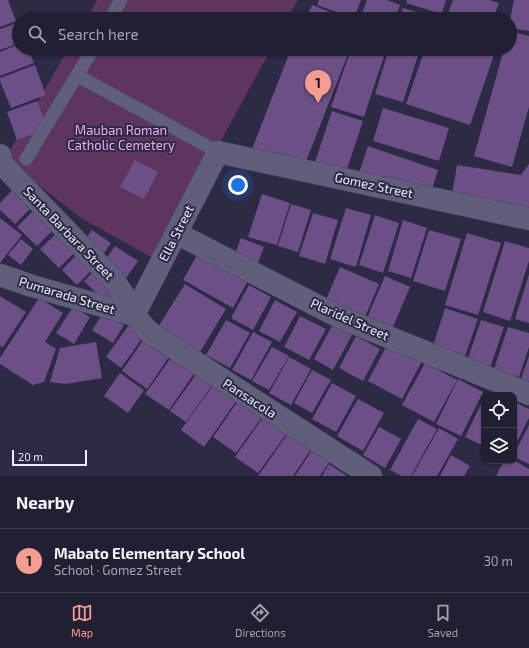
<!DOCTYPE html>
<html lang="en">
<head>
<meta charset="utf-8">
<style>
	body { margin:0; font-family:"Exo 2",sans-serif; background:#29283b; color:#f1f3f6 }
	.controls { position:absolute; right:12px; bottom:12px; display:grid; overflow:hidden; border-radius:8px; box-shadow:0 1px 3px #0004 }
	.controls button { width:36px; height:36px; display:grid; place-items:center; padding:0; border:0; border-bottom:1px solid #3e3e4e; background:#212033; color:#f1f3f6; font:20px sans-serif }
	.scale { position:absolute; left:12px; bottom:10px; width:75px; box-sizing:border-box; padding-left:4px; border:2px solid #eaeafc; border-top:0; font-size:11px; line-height:14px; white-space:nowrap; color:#eaeafc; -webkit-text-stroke:3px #2c2a44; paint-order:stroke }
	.you { position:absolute; left:238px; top:185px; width:14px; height:14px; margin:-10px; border:3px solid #fff; border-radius:50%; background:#1a73e8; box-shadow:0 0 0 6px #1a73e833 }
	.badge { display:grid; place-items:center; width:26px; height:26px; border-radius:50%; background:#f59c91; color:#111; font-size:13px; font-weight:700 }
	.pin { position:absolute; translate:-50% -33px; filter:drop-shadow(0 1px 2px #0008) }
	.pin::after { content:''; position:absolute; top:21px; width:14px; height:12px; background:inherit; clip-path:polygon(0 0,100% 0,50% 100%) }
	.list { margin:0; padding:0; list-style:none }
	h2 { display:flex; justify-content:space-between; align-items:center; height:52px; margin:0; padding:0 16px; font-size:17px }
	h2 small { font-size:13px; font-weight:400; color:#a2a3ac }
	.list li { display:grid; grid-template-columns:26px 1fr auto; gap:12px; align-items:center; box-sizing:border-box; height:64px; padding:0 16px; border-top:1px solid #3e3e4e }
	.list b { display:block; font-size:15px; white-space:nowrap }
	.list p { margin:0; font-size:13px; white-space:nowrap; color:#a2a3ac }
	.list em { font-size:13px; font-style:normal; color:#a2a3ac }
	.icon { flex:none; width:22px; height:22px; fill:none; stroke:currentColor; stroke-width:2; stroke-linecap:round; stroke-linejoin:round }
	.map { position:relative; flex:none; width:529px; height:476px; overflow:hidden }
	.search { position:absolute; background:#212033; box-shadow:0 1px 3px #0004; left:12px; right:12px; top:12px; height:44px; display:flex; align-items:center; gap:10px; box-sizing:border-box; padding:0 14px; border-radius:22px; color:#a2a3ac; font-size:15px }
	.sheet { height:116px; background:#212033 }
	nav { display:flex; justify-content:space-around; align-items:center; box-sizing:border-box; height:56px; border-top:1px solid #3e3e4e; background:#212033; font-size:11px; color:#a2a3ac }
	nav a { display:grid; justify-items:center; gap:2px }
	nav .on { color:#f59c91 }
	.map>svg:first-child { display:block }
	.green { fill:#5e355e }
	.building { fill:#6c4f87 }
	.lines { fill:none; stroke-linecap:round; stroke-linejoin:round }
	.lane-casing { stroke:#48465c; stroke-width:14 }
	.street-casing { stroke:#48465c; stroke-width:23 }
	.lane { stroke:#5f5e7b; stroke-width:13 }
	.street { stroke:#5f5e7b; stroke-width:22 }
	.labels { text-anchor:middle; stroke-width:4; stroke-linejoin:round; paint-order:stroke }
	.park-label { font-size:13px; fill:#f1aaf0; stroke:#2c2a44 }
	.street-label { font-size:13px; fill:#eaeafc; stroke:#2c2a44 }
</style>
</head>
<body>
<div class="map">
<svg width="529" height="476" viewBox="0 0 529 476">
	<rect width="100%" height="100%" fill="#2c2a44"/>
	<path class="green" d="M 97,0 L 298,0 L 287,19 L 86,19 Z
		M 68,49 L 271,49 L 156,260 L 81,218 L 5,159 Z"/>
	<path class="building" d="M 0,0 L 8,0 L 16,21 L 0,27 Z
		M 319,0 L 361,0 L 354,18 L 317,5 Z
		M 367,0 L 387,0 L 400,5 L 395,19 L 360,19 Z
		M 407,0 L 446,0 L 442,14 L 406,3 Z
		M 453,0 L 489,0 L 499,3 L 493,19 L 446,19 Z
		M 514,0 L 529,0 L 529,31 L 510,28 L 510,20 Z
		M 312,5 L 349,19 L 306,19 Z
		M 403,8 L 431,16 L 430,19 L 399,19 Z
		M 17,23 L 19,28 L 19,43 L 0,50 L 0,29 Z
		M 510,31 L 529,36 L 529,107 L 512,167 L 474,156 L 504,49 L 510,49 Z
		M 19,44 L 19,49 L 28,49 L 34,63 L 0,76 L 0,52 Z
		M 291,49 L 334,49 L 348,54 L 303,169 L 252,149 Z
		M 351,49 L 363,49 L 384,56 L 364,117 L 331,107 Z
		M 373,49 L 383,49 L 381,52 Z
		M 389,49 L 420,49 L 403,102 L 375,94 Z
		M 425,49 L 496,49 L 470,125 L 406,104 Z
		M 35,65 L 46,95 L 11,108 L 0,81 L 0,78 Z
		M 37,101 L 48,129 L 17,140 L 7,112 Z
		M 383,108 L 449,128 L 439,161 L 373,141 Z
		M 332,111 L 363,121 L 341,187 L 310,177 Z
		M 368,146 L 438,170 L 428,202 L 357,179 Z
		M 135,160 L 158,172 L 144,199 L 120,187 Z
		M 529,164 L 529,221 L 450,206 L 457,165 L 521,175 Z
		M 12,190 L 31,208 L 15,224 L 0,210 L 0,203 Z
		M 262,194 L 290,203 L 277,245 L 248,237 Z
		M 291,204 L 311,210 L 298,252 L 278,246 Z
		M 346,208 L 371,215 L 356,267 L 330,259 Z
		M 34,210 L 54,229 L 37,246 L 17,227 Z
		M 313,213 L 338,220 L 325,264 L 299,256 Z
		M 375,215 L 399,223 L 383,273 L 359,265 Z
		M 0,218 L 22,235 L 0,263 Z
		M 403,220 L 427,228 L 411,278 L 388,271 Z
		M 92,230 L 111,243 L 102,256 L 83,243 Z
		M 429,230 L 461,239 L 445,291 L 413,281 Z
		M 58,232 L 77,250 L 59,268 L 40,249 Z
		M 467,233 L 501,243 L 478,315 L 445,305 Z
		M 241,238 L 264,247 L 256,268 L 233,259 Z
		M 21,239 L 33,249 L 21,265 L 8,255 Z
		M 505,241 L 529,248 L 529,261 L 510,321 L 483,312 Z
		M 115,246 L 138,261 L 126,278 L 103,263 Z
		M 78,253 L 94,268 L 77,285 L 62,270 Z
		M 197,255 L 247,282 L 233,308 L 183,280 Z
		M 340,267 L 379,284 L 364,319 L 325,302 Z
		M 96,269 L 119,291 L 107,304 L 84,281 Z
		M 529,274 L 529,323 L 515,319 Z
		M 385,276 L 410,287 L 392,329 L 367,318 Z
		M 185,284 L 226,309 L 200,352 L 158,327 Z
		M 249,285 L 271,297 L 253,330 L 231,318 Z
		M 0,296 L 26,312 L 3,347 L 0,346 Z
		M 39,298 L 63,313 L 45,342 L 56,349 L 44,382 L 33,385 L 0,364 L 0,358 Z
		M 275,300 L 297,312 L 280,342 L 259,331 Z
		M 73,307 L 90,317 L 74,344 L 56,333 Z
		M 445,308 L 478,319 L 465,356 L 433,346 Z
		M 103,313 L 124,325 L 113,343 L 92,330 Z
		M 300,316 L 326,329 L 309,360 L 284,347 Z
		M 226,320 L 250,333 L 230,368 L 206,355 Z
		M 481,320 L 504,327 L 490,368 L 467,361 Z
		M 128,326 L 143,337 L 121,368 L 106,357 Z
		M 332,326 L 352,335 L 333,370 L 314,359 Z
		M 508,327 L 529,333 L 529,347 L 519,377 L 494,369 Z
		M 253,332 L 272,342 L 251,380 L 232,370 Z
		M 146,336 L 171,354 L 147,389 L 122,371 Z
		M 356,336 L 380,349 L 363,381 L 339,368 Z
		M 96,342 L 102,378 L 66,384 L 50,382 L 60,348 Z
		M 388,343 L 422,361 L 402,399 L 368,381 Z
		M 272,347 L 289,356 L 269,390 L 252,381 Z
		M 173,355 L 196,371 L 169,410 L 145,394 Z
		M 529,356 L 529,384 L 520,381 Z
		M 289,357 L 311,369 L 291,405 L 269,393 Z
		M 425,363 L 457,380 L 434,422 L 402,405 Z
		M 312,370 L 331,380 L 312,413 L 294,403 Z
		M 120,373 L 144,390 L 128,413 L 104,396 Z
		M 197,373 L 213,384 L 186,422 L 170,411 Z
		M 458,379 L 483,392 L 461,436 L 436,424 Z
		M 332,383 L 356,396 L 336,432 L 312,419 Z
		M 214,384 L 237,400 L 204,447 L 181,430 Z
		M 240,398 L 264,414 L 236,453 L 213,437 Z
		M 484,398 L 484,446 L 465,437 Z
		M 358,399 L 384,413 L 363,451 L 337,436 Z
		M 514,402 L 529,409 L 529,418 L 514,448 Z
		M 266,413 L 290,429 L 258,473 L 235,457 Z
		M 418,419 L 437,429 L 411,476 L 402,476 L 390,470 Z
		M 529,425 L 529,464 L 514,457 L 514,454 Z
		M 379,427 L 401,439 L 385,468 L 363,455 Z
		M 439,428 L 458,439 L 437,476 L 412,476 Z
		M 291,429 L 314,445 L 293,476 L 258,476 Z
		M 312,450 L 330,461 L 320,476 L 295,476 Z
		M 451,455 L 470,466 L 464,476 L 440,476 Z
		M 504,461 L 515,461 L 529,469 L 529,476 L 496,476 Z
		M 329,464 L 347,476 L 322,476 Z"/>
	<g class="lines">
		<defs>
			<path id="lane" d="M 110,19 L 121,0
				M 78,76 L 218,152
				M 26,159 L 93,49"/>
			<path id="street" d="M 0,155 L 2,164 L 113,279 L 125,297 L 134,315 L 149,332 L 371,476
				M 176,233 L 339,317 L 529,394
				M 0,275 L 32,286 L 134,315
				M 134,315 L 218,152 L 529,219"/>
		</defs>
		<use href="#lane" class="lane-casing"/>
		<use href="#street" class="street-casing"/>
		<use href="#lane" class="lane"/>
		<use href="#street" class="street"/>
	</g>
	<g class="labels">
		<g class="park-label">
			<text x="121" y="135">Mauban Roman<tspan x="121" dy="15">Catholic Cemetery</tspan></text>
		</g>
		<g class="street-label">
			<text transform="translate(374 185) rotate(12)" y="5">Gomez Street</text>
			<text transform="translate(69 233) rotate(46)" y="5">Santa Barbara Street</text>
			<text transform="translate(176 233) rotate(-63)" y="5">Ella Street</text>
			<text transform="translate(67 295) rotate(17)" y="5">Pumarada Street</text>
			<text transform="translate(350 319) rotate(24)" y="5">Plaridel Street</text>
			<text transform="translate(250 398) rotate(33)" y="5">Pansacola</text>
		</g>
	</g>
</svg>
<div class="controls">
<button><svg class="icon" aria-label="locate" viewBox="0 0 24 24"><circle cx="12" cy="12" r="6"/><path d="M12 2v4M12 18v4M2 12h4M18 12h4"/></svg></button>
<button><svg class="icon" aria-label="layers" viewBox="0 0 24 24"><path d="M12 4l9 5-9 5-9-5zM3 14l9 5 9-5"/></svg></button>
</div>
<div class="scale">20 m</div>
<div class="you"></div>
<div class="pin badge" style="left:318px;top:103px">1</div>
<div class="search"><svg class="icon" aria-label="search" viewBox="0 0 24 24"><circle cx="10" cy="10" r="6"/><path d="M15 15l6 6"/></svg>Search here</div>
</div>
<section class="sheet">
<h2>Nearby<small></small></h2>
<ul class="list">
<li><span class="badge">1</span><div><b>Mabato Elementary School</b><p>School · Gomez Street</p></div><em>30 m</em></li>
</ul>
</section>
<nav>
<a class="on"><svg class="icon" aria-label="map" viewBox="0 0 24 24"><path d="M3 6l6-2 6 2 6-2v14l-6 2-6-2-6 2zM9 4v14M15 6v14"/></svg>Map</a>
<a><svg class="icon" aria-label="directions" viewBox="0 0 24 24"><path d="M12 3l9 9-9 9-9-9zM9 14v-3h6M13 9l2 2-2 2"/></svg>Directions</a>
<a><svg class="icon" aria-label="saved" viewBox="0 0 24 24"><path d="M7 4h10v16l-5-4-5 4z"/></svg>Saved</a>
</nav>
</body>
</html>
